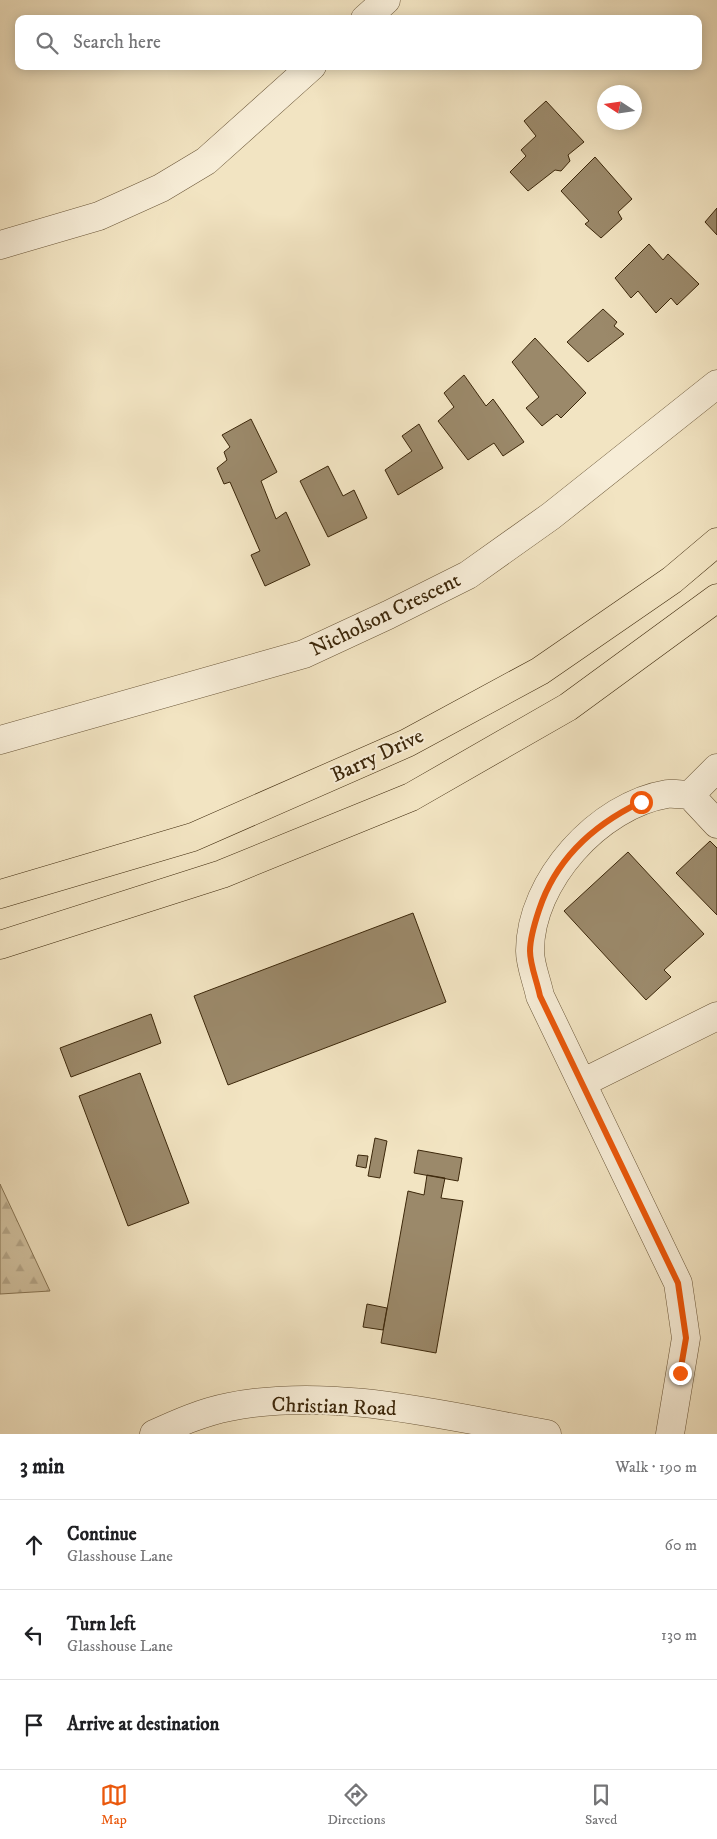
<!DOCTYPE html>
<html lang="en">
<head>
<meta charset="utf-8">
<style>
	body { margin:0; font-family:"IM FELL DW Pica",serif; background:#f6f6f6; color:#202124 }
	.compass { position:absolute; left:597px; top:85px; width:45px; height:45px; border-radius:50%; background:#fff; box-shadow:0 2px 12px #0003; rotate:282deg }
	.stop { position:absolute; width:15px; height:15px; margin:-11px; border:4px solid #ea580c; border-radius:50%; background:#fff }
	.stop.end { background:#ea580c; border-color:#fff; box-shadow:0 1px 5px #0008 }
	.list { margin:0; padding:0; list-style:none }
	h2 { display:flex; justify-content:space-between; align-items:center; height:65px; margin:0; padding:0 20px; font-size:21px }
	h2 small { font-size:16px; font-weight:400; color:#757577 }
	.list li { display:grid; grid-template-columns:32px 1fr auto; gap:15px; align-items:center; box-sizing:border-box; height:90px; padding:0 20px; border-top:1px solid #e0e0e0 }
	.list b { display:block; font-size:19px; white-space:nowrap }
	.list p { margin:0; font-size:16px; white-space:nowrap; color:#757577 }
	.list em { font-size:16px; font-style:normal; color:#757577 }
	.icon { flex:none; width:28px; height:28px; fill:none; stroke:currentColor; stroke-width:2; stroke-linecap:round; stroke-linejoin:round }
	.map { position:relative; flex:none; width:717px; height:1434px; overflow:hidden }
	.search { position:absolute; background:#fff; box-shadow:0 2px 12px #0003; left:15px; right:15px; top:15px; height:55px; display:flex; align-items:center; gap:12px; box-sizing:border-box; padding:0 18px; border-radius:10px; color:#757577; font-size:19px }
	.sheet { height:335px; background:#fff }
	nav { display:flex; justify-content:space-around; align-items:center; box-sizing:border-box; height:70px; border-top:1px solid #e0e0e0; background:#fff; font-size:14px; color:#757577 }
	nav a { display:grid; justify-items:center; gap:2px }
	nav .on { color:#ea580c }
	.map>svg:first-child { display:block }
	.forest { fill:url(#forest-firs); stroke:#887656 }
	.building { fill:#9b896a; stroke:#3c270a }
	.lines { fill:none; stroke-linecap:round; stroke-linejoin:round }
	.minor-casing { stroke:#6a5638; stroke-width:29 }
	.major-casing { stroke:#3c270a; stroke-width:29 }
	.minor { stroke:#f7edd7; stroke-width:28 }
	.major { stroke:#f2e4c2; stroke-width:28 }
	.route { stroke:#ea580c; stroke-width:6 }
	.labels { text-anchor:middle; stroke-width:4; stroke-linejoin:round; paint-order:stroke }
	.street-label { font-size:21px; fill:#3c270a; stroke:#f7edd7 }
</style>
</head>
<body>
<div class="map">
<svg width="717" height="1434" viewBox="0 0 717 1434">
	<defs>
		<pattern id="forest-firs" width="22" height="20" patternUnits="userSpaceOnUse" patternTransform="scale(1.25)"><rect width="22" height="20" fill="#d3c4a3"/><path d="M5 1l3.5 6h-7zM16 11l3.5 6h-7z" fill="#b6a88b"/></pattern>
	</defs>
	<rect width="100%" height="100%" fill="#f2e4c2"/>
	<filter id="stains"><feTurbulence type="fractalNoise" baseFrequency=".004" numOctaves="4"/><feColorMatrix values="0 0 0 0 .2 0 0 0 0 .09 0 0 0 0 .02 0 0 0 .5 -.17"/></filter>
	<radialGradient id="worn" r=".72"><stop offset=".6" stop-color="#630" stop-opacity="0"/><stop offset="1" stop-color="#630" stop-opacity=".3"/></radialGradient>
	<path class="forest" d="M 0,1184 L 50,1291 L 0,1294 Z"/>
	<path class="building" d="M 546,101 L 584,142 L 568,155 L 570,161 L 561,171 L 555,170 L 528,191 L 510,172 L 526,156 L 521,150 L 536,136 L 524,121 Z
		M 595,157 L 632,199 L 618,212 L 622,219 L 601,238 L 585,224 L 589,221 L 561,191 Z
		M 717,208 L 717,235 L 705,222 Z
		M 649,244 L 663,260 L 668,254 L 699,284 L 677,305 L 671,298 L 656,313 L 638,291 L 631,298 L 615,278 Z
		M 603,309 L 617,322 L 614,326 L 624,334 L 588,362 L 567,342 Z
		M 535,338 L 586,393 L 561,418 L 557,414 L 542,426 L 526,408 L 539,397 L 512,362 Z
		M 464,375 L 486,406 L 493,399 L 524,442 L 503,456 L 494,443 L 468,460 L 438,421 L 454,407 L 444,393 Z
		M 251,419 L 277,472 L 261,481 L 276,519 L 286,512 L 310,565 L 265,586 L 251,555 L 260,551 L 230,482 L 224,484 L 217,468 L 227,460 L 224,452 L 230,447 L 222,435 Z
		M 419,424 L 443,468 L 398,495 L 385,470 L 412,451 L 402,436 Z
		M 328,466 L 343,496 L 354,490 L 367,518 L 328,537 L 300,481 Z
		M 710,841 L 717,848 L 717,915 L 676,873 Z
		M 628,852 L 704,934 L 664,970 L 671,977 L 646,1000 L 564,911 Z
		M 413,913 L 446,1002 L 228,1085 L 194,996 Z
		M 151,1014 L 161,1043 L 71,1077 L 60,1048 Z
		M 140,1073 L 189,1203 L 128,1226 L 79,1096 Z
		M 375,1138 L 387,1141 L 380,1178 L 368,1176 Z
		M 418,1150 L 462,1158 L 458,1181 L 414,1173 Z
		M 358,1155 L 368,1156 L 366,1168 L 356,1166 Z
		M 427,1175 L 445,1178 L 441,1198 L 463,1201 L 436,1353 L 381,1343 L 408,1191 L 424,1195 Z
		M 367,1304 L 387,1308 L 383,1330 L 363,1327 Z"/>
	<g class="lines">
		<defs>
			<path id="minor" d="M 365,19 L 386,0
				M 0,245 L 99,216 L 161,188 L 206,161 L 312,66
				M 0,740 L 304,654 L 388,615 L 468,575 L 551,516 L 717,384
				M 690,795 L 717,824
				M 582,1083 L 717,1016
				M 154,1434 C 178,1423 203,1412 229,1407 C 332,1386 445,1416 547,1434
				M 670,1434 L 686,1338 L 678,1283 L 540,996 C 537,981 530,965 530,951 C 530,881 599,805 667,794 C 674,793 683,795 690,795 L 717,768"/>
			<path id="major" d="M 0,894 L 193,837 L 407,743 L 540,671 L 672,580 L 717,542
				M 0,945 L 222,874 L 411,797 L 568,707 L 717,598"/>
		</defs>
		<use href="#minor" class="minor-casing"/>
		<use href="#major" class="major-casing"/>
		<use href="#minor" class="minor"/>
		<use href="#major" class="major"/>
	</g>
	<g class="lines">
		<path class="route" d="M 641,802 C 593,825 556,858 539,910 C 535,922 530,937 530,951 C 530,965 537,981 540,996 L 678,1283 L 686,1338 L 680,1373"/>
	</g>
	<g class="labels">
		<g class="street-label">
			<text transform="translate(385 614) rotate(-26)" y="7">Nicholson Crescent</text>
			<text transform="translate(377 755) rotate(-25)" y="7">Barry Drive</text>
			<text transform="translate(334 1406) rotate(2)" y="7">Christian Road</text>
		</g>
	</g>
	<rect width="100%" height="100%" filter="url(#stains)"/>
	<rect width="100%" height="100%" fill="url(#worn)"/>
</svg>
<svg class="compass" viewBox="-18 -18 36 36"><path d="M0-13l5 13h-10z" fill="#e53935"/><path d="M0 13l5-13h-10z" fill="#757577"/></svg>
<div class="stop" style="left:641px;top:802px"></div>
<div class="stop end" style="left:680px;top:1373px"></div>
<div class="search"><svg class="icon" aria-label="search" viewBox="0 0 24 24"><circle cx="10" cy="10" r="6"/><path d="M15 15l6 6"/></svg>Search here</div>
</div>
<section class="sheet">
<h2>3 min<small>Walk · 190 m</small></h2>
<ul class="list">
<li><svg class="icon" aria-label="ahead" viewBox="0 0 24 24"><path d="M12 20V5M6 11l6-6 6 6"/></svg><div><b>Continue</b><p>Glasshouse Lane</p></div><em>60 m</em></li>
<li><svg class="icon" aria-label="left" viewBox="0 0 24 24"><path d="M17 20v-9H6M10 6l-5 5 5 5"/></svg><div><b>Turn left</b><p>Glasshouse Lane</p></div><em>130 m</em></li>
<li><svg class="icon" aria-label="arrive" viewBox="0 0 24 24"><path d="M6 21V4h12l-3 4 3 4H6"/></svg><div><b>Arrive at destination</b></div></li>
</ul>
</section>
<nav>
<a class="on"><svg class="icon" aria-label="map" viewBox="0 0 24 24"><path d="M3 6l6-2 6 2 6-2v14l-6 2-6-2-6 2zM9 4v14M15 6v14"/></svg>Map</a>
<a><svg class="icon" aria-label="directions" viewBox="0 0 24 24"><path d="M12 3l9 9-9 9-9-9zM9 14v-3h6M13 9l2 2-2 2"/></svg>Directions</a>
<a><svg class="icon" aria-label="saved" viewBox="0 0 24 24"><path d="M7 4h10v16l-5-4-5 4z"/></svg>Saved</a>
</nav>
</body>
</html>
